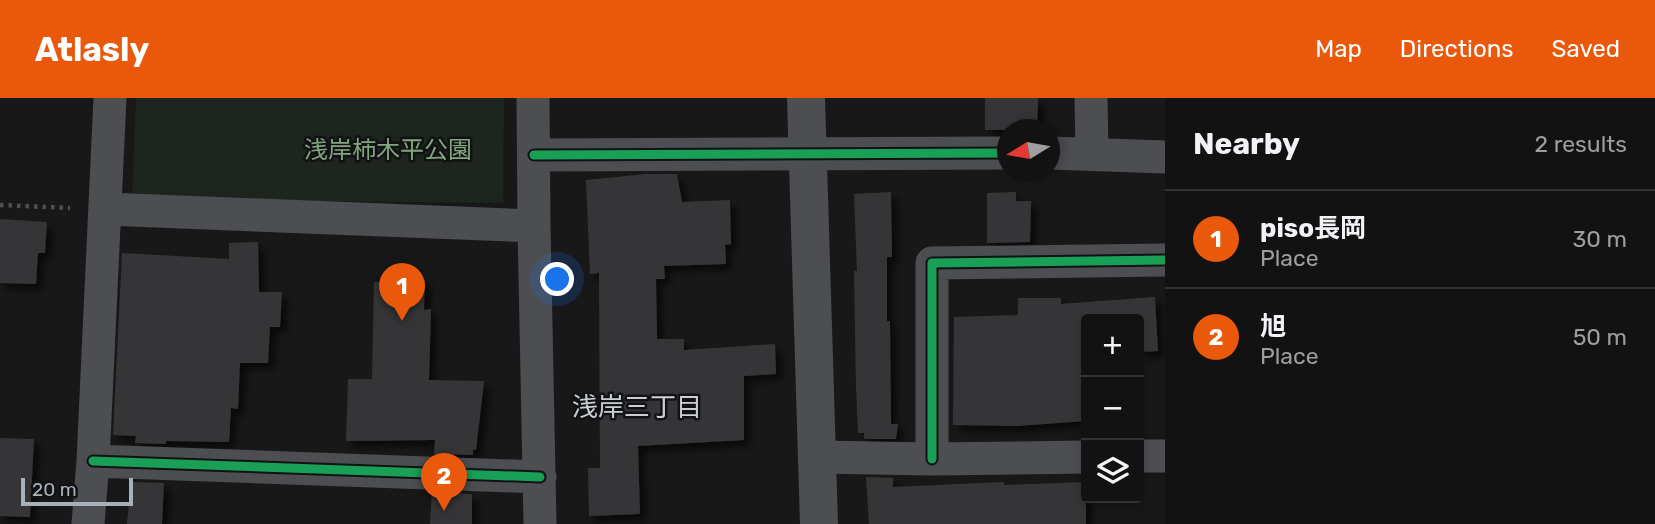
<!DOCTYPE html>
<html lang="en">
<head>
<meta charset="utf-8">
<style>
	body { margin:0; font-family:Rubik,"Noto Sans JP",sans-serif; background:#1f2020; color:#f1f3f6 }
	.controls { position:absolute; right:21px; bottom:21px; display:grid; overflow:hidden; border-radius:7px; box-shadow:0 4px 10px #0003 }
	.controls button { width:63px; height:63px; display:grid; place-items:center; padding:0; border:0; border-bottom:2px solid #313232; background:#121212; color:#f1f3f6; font:35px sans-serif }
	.compass { position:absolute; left:997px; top:21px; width:63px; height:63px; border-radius:50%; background:#121212; box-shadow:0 4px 10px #0003; rotate:259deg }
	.scale { position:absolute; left:21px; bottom:18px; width:112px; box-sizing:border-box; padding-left:7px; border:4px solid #a8b0ba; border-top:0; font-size:19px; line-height:24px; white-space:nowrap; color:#a8b0ba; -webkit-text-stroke:5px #121214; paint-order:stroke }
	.you { position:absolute; left:558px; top:182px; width:24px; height:24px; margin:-18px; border:5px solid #fff; border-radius:50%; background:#1a73e8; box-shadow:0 0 0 10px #1a73e833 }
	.badge { display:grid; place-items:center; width:46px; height:46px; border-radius:50%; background:#ea580c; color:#fff; font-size:23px; font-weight:700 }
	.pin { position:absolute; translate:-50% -58px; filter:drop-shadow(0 2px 4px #0008) }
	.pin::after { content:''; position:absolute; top:37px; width:24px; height:21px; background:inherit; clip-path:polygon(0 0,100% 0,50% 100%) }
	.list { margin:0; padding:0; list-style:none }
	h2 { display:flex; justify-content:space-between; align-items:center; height:91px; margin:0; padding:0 28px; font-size:30px }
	h2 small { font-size:23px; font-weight:400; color:#9c9e9f }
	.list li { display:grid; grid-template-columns:46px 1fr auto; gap:21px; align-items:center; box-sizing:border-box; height:98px; padding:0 28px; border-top:2px solid #313232 }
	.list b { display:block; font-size:26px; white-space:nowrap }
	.list p { margin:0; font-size:23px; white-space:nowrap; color:#9c9e9f }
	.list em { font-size:23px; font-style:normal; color:#9c9e9f }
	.icon { flex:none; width:38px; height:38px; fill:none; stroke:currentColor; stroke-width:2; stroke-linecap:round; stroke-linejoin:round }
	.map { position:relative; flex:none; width:1165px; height:426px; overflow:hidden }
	header { display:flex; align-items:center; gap:42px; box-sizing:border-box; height:98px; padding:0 35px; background:#ea580c; color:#fff }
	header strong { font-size:33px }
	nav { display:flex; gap:38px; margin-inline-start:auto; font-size:24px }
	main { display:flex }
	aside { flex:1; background:#121212 }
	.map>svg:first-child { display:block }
	.green { fill:#1d251e }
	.building { fill:#363637; filter:url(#shadow) }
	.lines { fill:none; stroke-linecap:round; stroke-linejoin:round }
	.path { stroke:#4e4f53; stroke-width:4.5; stroke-dasharray:3.5 5; stroke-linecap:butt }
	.minor { stroke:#4c4e51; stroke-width:33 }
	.tertiary { stroke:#4c4e51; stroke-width:38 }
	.cycleway-casing { stroke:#121214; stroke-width:13 }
	.cycleway { stroke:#1a9f57; stroke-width:9 }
	.labels { text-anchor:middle; stroke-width:5; stroke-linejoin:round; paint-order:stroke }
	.park-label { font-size:24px; fill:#81a67e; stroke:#121214 }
	.neighbourhood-label { font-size:26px; fill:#c9ced5; stroke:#121214 }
</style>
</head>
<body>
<header>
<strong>Atlasly</strong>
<nav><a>Map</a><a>Directions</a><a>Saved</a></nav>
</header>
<main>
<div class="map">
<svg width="1165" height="426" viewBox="0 0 1165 426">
	<defs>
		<filter id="shadow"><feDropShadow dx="6" dy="6" stdDeviation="3.5" flood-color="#0009"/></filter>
	</defs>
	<rect width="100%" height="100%" fill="#181818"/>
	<path class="green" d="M 136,0 L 504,0 L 503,105 L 132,101 Z"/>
	<path class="building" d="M 985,0 L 1038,0 L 1037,32 L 985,32 Z
		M 646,76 L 677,76 L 682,104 L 730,102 L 731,146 L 725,147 L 726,166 L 664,168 L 665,181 L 656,181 L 657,241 L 684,241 L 684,252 L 775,246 L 776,276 L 744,278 L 744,342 L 638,348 L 640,416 L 589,418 L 588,370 L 600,370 L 599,175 L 590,176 L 586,82 Z
		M 891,94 L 892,159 L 887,159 L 887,223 L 890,223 L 891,326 L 898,326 L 896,341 L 864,341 L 864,335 L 858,335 L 856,287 L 854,173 L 857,173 L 854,96 Z
		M 1016,94 L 1016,103 L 1031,103 L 1030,144 L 987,145 L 987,95 Z
		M 0,121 L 47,124 L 45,155 L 38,155 L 36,186 L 0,185 Z
		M 258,144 L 259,194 L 282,194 L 280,229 L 270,229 L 268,265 L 240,265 L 238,311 L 231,310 L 229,344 L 166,343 L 166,346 L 135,345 L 136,338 L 113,337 L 122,155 L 229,161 L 229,145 Z
		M 425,181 L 424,212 L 431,211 L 429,282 L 484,283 L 476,352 L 473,352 L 473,357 L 434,356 L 435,342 L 346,343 L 348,281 L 372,281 L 374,184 Z
		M 1155,199 L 1158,253 L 1139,254 L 1139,221 L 1086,221 L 1086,323 L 1017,328 L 953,327 L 954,219 L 1018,217 L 1018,200 L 1061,200 L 1061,206 Z
		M 0,340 L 34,341 L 30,419 L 0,418 Z
		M 866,379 L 893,380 L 893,389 L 1004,384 L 1004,387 L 1086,384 L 1086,426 L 869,426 Z
		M 131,384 L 164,385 L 162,426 L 127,426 Z
		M 432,394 L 472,396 L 472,426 L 430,426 Z"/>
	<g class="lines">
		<path class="path" d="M 0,107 L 70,110"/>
		<path class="minor" d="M 533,0 L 534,128 L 540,426
			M 1091,0 L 1092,54
			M 1050,55 L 1165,59
			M 534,57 L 1007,55
			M 106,111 L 534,128
			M 1139,358 L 1165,358
			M 818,359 L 932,361 L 1086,359
			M 932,361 L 932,165 L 1165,162
			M 93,363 L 540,379
			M 88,426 L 93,363 L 110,0"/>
		<path class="tertiary" d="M 806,0 L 819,426"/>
		<defs>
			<path id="cycleway" d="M 534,57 L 1007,55
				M 932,361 L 932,165 L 1165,162
				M 93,363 L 540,379"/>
		</defs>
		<use href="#cycleway" class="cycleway-casing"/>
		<use href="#cycleway" class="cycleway"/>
	</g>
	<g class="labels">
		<g class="park-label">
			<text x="388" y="60">浅岸柿木平公園</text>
		</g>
		<g class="neighbourhood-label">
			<text x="637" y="318">浅岸三丁目</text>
		</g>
	</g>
</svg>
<div class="controls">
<button>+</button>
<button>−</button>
<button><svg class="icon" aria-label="layers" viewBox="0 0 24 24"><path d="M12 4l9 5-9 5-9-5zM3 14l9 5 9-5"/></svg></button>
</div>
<svg class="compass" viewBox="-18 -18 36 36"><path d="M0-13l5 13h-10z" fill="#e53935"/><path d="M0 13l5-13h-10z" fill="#9c9e9f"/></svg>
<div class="scale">20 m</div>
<div class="you"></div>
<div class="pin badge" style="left:402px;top:223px">1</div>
<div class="pin badge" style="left:444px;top:413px">2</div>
</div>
<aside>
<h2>Nearby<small>2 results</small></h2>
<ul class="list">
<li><span class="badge">1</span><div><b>piso長岡</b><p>Place</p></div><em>30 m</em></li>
<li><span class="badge">2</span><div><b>旭</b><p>Place</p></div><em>50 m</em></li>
</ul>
</aside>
</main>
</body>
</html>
